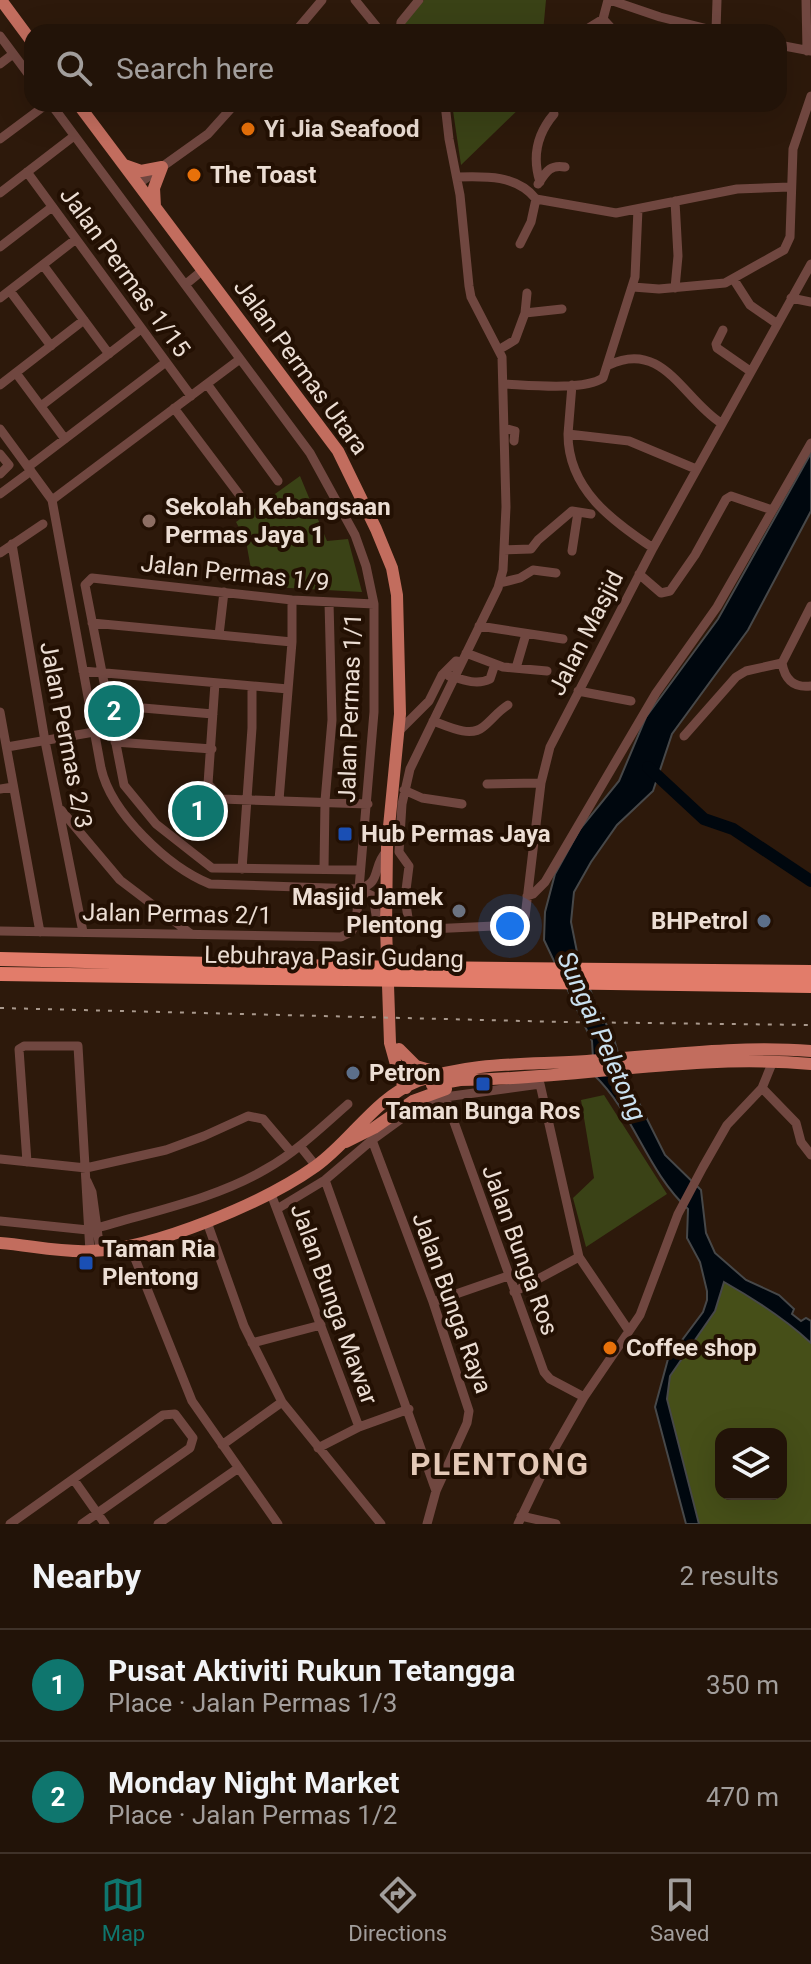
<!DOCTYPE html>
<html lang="en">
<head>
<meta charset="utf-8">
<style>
	body { margin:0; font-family:Roboto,sans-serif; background:#2e2016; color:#f1f3f6 }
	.controls { position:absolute; right:24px; bottom:24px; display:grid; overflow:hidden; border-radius:16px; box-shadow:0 8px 32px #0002 }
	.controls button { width:72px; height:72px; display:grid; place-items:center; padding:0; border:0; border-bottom:2px solid #3f3229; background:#221308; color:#f1f3f6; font:40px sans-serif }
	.you { position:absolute; left:510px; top:926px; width:28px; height:28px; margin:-20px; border:6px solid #fff; border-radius:50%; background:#1a73e8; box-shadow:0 0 0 12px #1a73e833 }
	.badge { display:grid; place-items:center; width:52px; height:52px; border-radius:50%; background:#0f766e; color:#fff; font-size:26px; font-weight:700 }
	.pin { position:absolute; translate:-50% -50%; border:4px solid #fff; box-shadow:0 2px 8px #0006 }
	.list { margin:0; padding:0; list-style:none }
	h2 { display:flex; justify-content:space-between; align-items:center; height:104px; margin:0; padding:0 32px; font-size:34px }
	h2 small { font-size:26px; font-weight:400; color:#a29e9c }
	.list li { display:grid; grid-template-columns:52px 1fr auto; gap:24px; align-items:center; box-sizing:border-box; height:112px; padding:0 32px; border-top:2px solid #3f3229 }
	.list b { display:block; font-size:30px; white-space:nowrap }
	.list p { margin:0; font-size:26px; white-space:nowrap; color:#a29e9c }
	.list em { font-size:26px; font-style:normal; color:#a29e9c }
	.icon { flex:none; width:44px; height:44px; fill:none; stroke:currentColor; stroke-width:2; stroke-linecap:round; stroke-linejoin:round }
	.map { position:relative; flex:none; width:811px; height:1524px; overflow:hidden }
	.search { position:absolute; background:#221308; box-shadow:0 8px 32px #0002; left:24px; right:24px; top:24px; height:88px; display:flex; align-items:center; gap:20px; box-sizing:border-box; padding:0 28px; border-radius:24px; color:#a29e9c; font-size:30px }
	.sheet { height:328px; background:#221308 }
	nav { display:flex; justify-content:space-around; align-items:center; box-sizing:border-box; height:112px; border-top:2px solid #3f3229; background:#221308; font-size:22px; color:#a29e9c }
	nav a { display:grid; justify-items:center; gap:4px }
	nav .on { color:#0f766e }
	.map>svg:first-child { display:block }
	.green { fill:#3a4216 }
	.forest { fill:#464f18; fill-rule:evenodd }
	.water { fill:#00070e; stroke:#474849; stroke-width:2 }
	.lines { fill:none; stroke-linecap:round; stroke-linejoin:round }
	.river { stroke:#00070e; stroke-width:12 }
	.minor { stroke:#704740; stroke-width:9 }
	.major { stroke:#c26d5e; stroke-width:12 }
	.highway { stroke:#e27c6a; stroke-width:14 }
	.rail { stroke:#a9998d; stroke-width:2; stroke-dasharray:4 8; stroke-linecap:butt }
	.highway-bridge { stroke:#e27c6a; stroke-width:14 }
	.food-dot { fill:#e8710a; stroke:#231003; stroke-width:3 }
	.education-dot { fill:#8d6e63; stroke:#231003; stroke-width:3 }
	.transit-dot { fill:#1a4fb4; stroke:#231003; stroke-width:3 }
	.worship-dot { fill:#6b7280; stroke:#231003; stroke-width:3 }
	.service-dot { fill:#5c6f8a; stroke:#231003; stroke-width:3 }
	.labels { text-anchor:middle; stroke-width:8; stroke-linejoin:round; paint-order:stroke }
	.poi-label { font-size:24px; font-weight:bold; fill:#ecded4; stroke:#231003; text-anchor:start }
	.street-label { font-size:24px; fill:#ecded4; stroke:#231003 }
	.water-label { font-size:26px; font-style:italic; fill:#cae1f0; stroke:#231003 }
	.district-label { font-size:32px; font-weight:bold; letter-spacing:2px; fill:#e4c9b7; stroke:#231003 }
</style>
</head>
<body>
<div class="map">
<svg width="811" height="1524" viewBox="0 0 811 1524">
	<rect width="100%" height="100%" fill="#2d190b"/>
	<path class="green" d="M 424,0 L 546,0 L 543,32 L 406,32 L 405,23 Z
		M 452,104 L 524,104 L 461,165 Z
		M 300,476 L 327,541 L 348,539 L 362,592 L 254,586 L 246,541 L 236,522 Z
		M 604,1095 L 667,1194 L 586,1247 L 573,1198 L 594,1178 L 581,1100 Z"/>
	<path class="forest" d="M 724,1282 C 756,1300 784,1318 811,1343 L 811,1524 L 699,1524 L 667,1399 L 670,1376 L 715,1311 ZM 721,1434 L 781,1434 L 781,1494 L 721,1494 Z"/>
	<path class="water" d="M 811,453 L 811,511 L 748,630 L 672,734 L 653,791 L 617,825 L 591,862 L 574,892 L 571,922 L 577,952 L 596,1006 L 613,1036 L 624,1073 L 665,1155 L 701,1190 L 706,1233 L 715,1253 L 746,1280 L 779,1295 L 794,1309 L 792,1314 L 801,1321 L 806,1318 L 811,1321 L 811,1343 C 784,1318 756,1300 724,1282 L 715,1311 L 670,1376 L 667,1399 L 699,1524 L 686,1524 L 655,1407 L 668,1359 L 703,1312 L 707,1300 L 707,1291 L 700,1262 L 687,1238 L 688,1209 C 646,1170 634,1113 594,1075 L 592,1041 L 544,940 L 545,912 L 555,874 L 580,829 L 619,781 L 646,717 L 718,619 Z"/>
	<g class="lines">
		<path class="river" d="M 648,767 L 704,819 L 733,829 L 811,881"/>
		<path class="minor" d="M 355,0 L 381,32
			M 610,0 L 660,17 L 720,32
			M 806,0 L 807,51
			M 603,19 L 615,32
			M 716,31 L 717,0
			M 295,32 L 322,0
			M 400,32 L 401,22 L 419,0
			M 582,32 L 603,19 L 608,0
			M 0,36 L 32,79
			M 779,45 L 811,51
			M 0,64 L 13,54
			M 0,139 L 47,104
			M 27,172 L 191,396
			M 457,177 C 486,176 517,175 536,199
			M 540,182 C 532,157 537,134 554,114
			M 138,184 L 208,134 L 235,104
			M 538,184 C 546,172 550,164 565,167
			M 0,193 L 74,136
			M 536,199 L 616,213 L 737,189 L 790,187
			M 520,244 L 531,222 L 536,199
			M 0,247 L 52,207
			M 43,265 L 109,354
			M 734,280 L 750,305 L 776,323
			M 186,284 L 203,270
			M 633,287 L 659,289 L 725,283 L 784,250 L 790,237 L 793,149 L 811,96
			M 675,288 L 678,256 L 675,201
			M 10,291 L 51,346
			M 0,298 L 76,239
			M 791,298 L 811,302
			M 525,313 L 527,293
			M 723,330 L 716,344 L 717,348 L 750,371
			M 500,349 L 515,340 L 525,313 L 562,309
			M 609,365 C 663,339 683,399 721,423
			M 16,373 L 65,439
			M 207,384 L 278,481
			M 503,384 C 528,385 583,391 603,378 L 635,277 L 638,209
			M 0,385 L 84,320
			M 572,385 L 568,434 L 629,441 L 696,469
			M 41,406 L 141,329
			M 174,408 L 247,505
			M 504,428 L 515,431 L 514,441
			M 0,429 L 52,500 L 101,768 C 111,813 168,867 210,884 L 358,889 L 373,896 L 377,921 L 386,927
			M 568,434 C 568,489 612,521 653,548
			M 0,454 L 9,465 L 0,474
			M 28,467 L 166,362
			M 0,494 L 31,471
			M 52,500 L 240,359
			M 12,544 L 45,741 L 83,932
			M 504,550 L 531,549 L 538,540 L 572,511 L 591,514
			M 572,551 L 578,512
			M 0,553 L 43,524
			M 639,574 L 661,593 L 670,591 L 695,555 L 726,499 L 731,496 L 772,510
			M 500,583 L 520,578 L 533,570 L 556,573
			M 811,606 L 782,663 C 785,680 794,688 811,686
			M 92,623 L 292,642
			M 479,626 L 563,639
			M 219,635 L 224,592
			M 466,653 L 503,667 L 547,671
			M 516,668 L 526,634
			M 83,671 L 288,689
			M 449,676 C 463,679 476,686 490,679 L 495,664
			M 215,683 L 208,784 L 221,799 L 368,804
			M 578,691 L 631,701
			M 108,705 L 213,714
			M 0,712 L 40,932
			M 433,721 C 447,726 470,738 483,727 C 492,720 498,711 508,705
			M 399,731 L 429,701 L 442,675 L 456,661 L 462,662
			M 684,736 L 736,677 L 746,671 L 782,663
			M 115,742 L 212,749
			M 7,747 L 94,732
			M 487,784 L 541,783
			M 0,789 L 13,787
			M 404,790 L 422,798 L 462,804
			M 279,800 L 292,642 L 292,600
			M 61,810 L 120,880 L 191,934
			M 242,869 L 252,728 L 252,686
			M 324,869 L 325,801 L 332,720 L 329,602
			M 360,870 L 212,868 L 156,824 L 124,785 L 85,585 L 92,578 L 292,600 L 374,604
			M 358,889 C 383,883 371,867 387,851
			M 527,896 L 533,894 L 545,882 L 656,693 L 717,607 L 811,443
			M 0,931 L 341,937 L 351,932 L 356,924 L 374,712 L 374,604 L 366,566 L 355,535 L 310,453 L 51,104
			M 387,931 L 514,925 L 521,922 L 525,917 L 541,783 L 550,747 L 653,548 L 811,264
			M 410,931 L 405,898 L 409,866 L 399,852 L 402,804 L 410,769 L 498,588 L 503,570 L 506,507 L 502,357 L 471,297 L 469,286 L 460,195 L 449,139 L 445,104
			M 762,1088 L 796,1123 L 801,1142 L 811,1155
			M 445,1097 L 544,1372 L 550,1379 L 584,1397
			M 372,1140 L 433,1302 L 469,1411 L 467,1423 L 436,1491 L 427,1524
			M 300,1146 L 316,1166
			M 0,1159 L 86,1168 L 166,1150 L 204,1136 L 248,1116 L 263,1119 L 291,1152
			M 27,1162 L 19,1049 L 24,1046 L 78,1046 L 90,1252
			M 325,1180 L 436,1491
			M 87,1181 L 92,1192 L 100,1250
			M 271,1194 L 359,1427
			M 277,1209 L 325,1180 L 372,1140 L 416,1108 L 445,1097 L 540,1084 L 579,1257 L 629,1331
			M 0,1221 L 88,1230
			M 207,1222 L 244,1326 L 282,1402 L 381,1524
			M 97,1228 C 153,1211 215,1199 266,1169 C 296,1152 322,1127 348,1104
			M 130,1246 L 192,1401 L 278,1524
			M 514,1292 L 579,1257
			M 433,1302 L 508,1276
			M 252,1343 L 321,1325
			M 222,1445 L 282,1402
			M 318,1448 L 359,1427 L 409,1409
			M 74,1480 L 105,1524
			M 521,1516 L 556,1524
			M 10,1524 L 163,1415 L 175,1414 L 193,1438 L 190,1448 L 82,1524
			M 158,1524 L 237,1469
			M 518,1524 L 552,1453 L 584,1397 L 640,1315 L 678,1214 L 703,1167 L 727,1125 L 762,1088 L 773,1061"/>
		<path class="major" d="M 1,0 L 32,42
			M 78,104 L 338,451 L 376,529 L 392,568 L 397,595 L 400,714 L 387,847 L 386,927 L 390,1043 L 400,1079 L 406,1088
			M 124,165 L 141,171 L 162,167
			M 155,207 L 154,188 L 162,167
			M 399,1049 L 416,1066 L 440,1073
			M 432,1085 L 460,1080 C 577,1079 693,1053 811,1064
			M 346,1142 L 374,1128 L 413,1101 L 446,1089
			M 0,1243 C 29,1245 61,1253 91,1251 C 154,1249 264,1203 316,1166 C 352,1140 375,1098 418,1081 C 471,1061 531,1065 587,1061 C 661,1056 736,1045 811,1051"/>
		<path class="highway" d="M 0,959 L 343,967
			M 417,968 L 811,972
			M 0,974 L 346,979
			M 415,980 L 811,986"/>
		<path class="rail" d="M 0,1008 L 564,1022 L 811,1025"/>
		<path class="highway-bridge" d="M 343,967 L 417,968
			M 346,979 L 415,980"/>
	</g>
	<g class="food-dot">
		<circle cx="248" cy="129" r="8"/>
		<circle cx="194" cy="175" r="8"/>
		<circle cx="610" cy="1348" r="8"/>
	</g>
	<circle class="education-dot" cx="149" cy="521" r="8"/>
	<g class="transit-dot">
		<rect x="337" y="826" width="16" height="16" rx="4"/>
		<rect x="475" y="1076" width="16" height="16" rx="4"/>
		<rect x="78" y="1255" width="16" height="16" rx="4"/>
	</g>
	<circle class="worship-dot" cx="459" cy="911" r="8"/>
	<g class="service-dot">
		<circle cx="764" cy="921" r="8"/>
		<circle cx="353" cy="1073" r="8"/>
	</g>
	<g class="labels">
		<g class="poi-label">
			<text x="264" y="137">Yi Jia Seafood</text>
			<text x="210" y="183">The Toast</text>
			<text x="165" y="515">Sekolah Kebangsaan<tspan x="165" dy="28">Permas Jaya 1</tspan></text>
			<text x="361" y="842">Hub Permas Jaya</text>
			<text x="443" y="905" text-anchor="end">Masjid Jamek<tspan x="443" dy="28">Plentong</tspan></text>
			<text x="748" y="929" text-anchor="end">BHPetrol</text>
			<text x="369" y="1081">Petron</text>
			<text x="483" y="1119" text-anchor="middle">Taman Bunga Ros</text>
			<text x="102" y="1257">Taman Ria<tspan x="102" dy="28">Plentong</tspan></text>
			<text x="626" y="1356">Coffee shop</text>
		</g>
		<g class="street-label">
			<text transform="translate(125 272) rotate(54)" y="8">Jalan Permas 1/15</text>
			<text transform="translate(301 367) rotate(54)" y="8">Jalan Permas Utara</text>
			<text transform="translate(235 573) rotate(6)" y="8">Jalan Permas 1/9</text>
			<text transform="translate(586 633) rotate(-63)" y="8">Jalan Masjid</text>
			<text transform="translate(350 708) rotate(-88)" y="8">Jalan Permas 1/1</text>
			<text transform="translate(66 735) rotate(79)" y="8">Jalan Permas 2/3</text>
			<text transform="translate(177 914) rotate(1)" y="8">Jalan Permas 2/1</text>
			<text transform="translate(334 957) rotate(1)" y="8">Lebuhraya Pasir Gudang</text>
			<text transform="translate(520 1250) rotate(70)" y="8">Jalan Bunga Ros</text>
			<text transform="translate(452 1303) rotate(70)" y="8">Jalan Bunga Raya</text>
			<text transform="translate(334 1304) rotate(70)" y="8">Jalan Bunga Mawar</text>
		</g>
		<g class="water-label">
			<text transform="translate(602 1036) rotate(66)" y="9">Sungai Peletong</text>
		</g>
		<g class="district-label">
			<text x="500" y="1475">PLENTONG</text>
		</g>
	</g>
</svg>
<div class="controls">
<button><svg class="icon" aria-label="layers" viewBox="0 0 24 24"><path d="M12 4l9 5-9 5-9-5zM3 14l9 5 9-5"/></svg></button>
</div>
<div class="you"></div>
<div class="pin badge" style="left:198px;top:811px">1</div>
<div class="pin badge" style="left:114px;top:711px">2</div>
<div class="search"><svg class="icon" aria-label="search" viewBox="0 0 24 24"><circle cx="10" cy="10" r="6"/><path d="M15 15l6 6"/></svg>Search here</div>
</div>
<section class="sheet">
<h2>Nearby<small>2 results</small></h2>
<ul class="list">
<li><span class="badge">1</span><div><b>Pusat Aktiviti Rukun Tetangga</b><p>Place · Jalan Permas 1/3</p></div><em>350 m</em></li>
<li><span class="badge">2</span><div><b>Monday Night Market</b><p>Place · Jalan Permas 1/2</p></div><em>470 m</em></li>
</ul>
</section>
<nav>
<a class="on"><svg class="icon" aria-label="map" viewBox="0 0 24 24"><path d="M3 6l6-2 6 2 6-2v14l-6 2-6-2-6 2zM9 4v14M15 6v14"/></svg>Map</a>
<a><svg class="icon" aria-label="directions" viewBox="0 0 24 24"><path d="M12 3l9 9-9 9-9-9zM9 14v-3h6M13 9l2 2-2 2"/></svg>Directions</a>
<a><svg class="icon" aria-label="saved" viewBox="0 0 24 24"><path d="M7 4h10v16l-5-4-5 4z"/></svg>Saved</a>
</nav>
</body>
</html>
